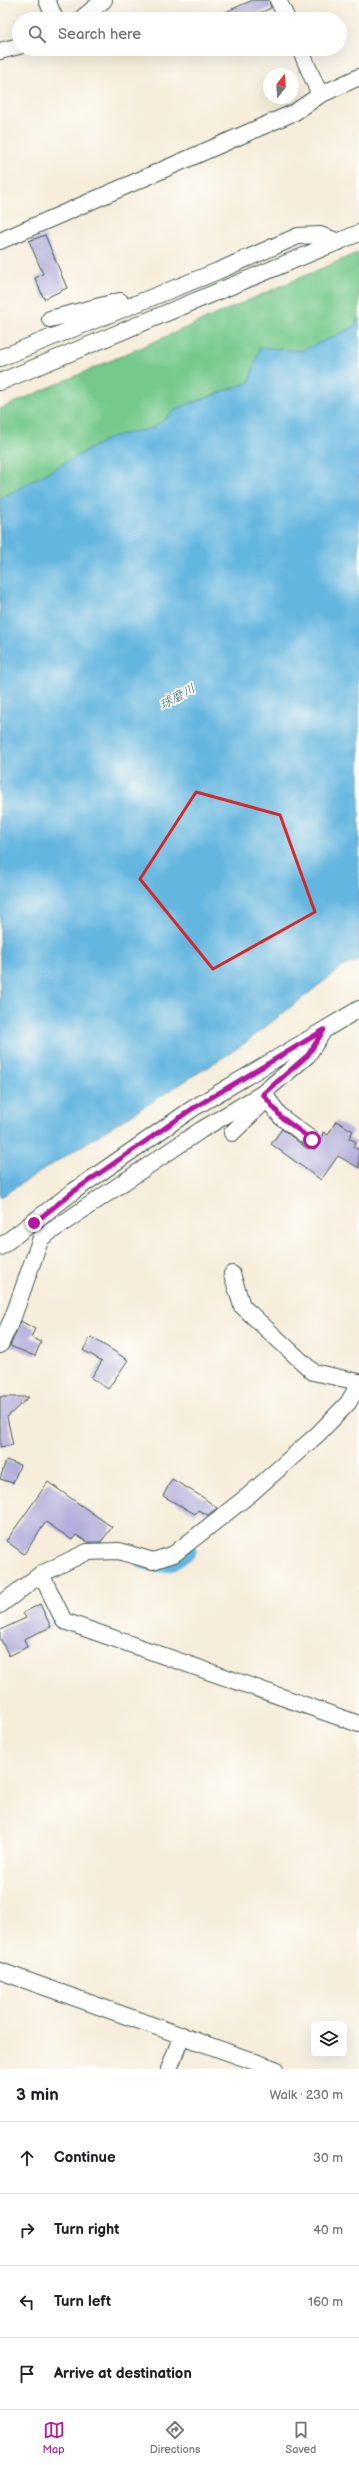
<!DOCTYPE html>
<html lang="en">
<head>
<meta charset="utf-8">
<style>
	body { margin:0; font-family:"Balsamiq Sans","Klee One",sans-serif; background:#f2f2f2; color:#202124 }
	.controls { position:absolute; right:12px; bottom:12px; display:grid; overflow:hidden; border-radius:6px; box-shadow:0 4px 16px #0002 }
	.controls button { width:36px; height:36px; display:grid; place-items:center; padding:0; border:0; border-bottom:1px solid #e0e0e0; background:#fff; color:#202124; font:20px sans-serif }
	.compass { position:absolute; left:263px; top:68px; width:36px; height:36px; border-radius:50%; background:#fff; box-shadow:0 4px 16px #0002; rotate:17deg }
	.stop { position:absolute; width:12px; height:12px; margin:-9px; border:3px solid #b5179e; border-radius:50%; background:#fff }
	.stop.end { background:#b5179e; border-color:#fff; box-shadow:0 1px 4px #0008 }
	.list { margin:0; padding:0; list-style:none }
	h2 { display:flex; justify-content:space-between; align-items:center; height:52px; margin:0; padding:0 16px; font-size:17px }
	h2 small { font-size:13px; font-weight:400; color:#757577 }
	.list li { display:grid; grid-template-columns:26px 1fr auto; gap:12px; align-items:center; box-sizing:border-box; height:72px; padding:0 16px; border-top:1px solid #e0e0e0 }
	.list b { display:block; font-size:15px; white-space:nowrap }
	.list em { font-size:13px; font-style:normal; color:#757577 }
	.icon { flex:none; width:22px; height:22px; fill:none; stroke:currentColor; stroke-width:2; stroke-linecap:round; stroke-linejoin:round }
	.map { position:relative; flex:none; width:359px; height:2069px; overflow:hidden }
	.search { position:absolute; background:#fff; box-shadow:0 4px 16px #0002; left:12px; right:12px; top:12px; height:44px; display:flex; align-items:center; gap:10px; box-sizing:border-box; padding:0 14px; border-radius:22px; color:#757577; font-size:15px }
	.sheet { height:340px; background:#fff }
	nav { display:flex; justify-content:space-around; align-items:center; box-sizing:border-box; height:56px; border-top:1px solid #e0e0e0; background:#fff; font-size:11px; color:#757577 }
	nav a { display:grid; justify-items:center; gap:2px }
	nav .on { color:#b5179e }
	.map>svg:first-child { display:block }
	.green { fill:#75c98c; stroke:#4a8360 }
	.water { fill:#64b6e0; stroke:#427a8a }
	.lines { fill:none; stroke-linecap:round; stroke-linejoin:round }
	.canal { stroke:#64b6e0; stroke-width:15 }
	.building { fill:#b2adda }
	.minor-casing { stroke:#3f574d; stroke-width:18 }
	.minor { stroke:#fff; stroke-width:16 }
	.route { stroke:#b5179e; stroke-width:5 }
	.marked { fill:none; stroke:#d62828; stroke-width:3; stroke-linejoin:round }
	.labels { text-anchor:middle; stroke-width:3.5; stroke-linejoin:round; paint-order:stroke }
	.water-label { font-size:13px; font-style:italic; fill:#346168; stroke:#fdfcf7 }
</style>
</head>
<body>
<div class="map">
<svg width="359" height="2069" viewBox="0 0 359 2069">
	<rect width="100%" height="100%" fill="#fdfcf7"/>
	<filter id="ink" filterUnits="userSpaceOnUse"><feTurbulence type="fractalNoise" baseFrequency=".025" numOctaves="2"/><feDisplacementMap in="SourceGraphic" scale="8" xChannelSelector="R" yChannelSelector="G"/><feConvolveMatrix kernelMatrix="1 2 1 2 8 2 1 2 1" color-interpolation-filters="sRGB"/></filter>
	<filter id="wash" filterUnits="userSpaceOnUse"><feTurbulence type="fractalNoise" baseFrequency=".012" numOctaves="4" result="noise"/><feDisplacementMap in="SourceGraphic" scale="16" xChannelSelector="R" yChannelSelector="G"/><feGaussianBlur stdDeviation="0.9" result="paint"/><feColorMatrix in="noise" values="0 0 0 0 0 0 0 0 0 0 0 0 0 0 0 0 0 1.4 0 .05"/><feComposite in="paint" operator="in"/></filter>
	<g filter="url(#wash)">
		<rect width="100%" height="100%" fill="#f6edda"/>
		<path class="green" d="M 359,252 L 359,404 L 0,574 L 0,409 Z"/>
		<path class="water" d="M 359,316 L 359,960 L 342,967 L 241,1046 L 0,1197 L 0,499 L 111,437 L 153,428 L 178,408 L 249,382 L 260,347 L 301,351 L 354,327 Z"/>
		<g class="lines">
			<path class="canal" d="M 144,1562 C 166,1568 172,1566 189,1551"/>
		</g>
		<g id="blocks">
			<path class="building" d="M 253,0 L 269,0 L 271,8 L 246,19 L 209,19 Z
				M 45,235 L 67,288 L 44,299 L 35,278 L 43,274 L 29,241 Z
				M 336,1121 L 353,1131 L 349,1138 L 356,1142 L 353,1147 L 359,1150 L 359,1168 L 338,1156 L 321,1180 L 271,1144 L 282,1129 L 306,1148 L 315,1149 L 320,1145 L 323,1132 L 328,1135 Z
				M 21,1321 L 35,1329 L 31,1337 L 41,1342 L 35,1356 L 10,1346 Z
				M 91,1337 L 128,1360 L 108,1389 L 91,1378 L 102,1361 L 83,1350 Z
				M 0,1397 L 29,1397 L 7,1417 L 13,1445 L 0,1447 Z
				M 6,1460 L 20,1465 L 13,1483 L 0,1479 Z
				M 172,1479 L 204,1498 L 217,1508 L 208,1515 L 198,1510 L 195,1514 L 163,1496 Z
				M 48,1482 L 112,1527 L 101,1542 L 87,1542 L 76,1535 L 72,1540 L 46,1522 L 24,1554 L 6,1541 Z
				M 40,1604 L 51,1627 L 24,1639 L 27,1647 L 9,1656 L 0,1638 L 0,1630 L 26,1618 L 23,1613 Z"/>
		</g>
	</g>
	<g filter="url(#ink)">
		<use href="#blocks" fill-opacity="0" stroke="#3f574d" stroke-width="1"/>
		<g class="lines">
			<defs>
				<path id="minor" d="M 47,0 L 55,19
					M 278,0 L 287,19
					M 81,19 L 104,0
					M 300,49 L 320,95
					M 0,51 L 19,46
					M 0,241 L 295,112 L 320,95 L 359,77
					M 50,319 L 120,301
					M 0,358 L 218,271 L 298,236 L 320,235 L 339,242
					M 0,382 L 359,233
					M 263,1093 L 281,1117 L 312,1140
					M 232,1133 L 267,1099
					M 0,1247 L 74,1191 L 192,1109 L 359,1009
					M 232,1274 L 242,1306 L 313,1372 L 359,1382
					M 0,1345 L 13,1317 L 41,1238 L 201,1130 L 263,1093 L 308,1055 L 324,1030
					M 41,1574 L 64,1621 L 359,1724
					M 0,1605 L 41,1574 L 87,1552 L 119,1551 L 153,1561 L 174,1554 L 249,1495 L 318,1434 L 348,1403 L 359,1384
					M 0,1971 L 275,2069
					M 169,2069 L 182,2035"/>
			</defs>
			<use href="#minor" class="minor-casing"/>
			<use href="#minor" class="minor"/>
		</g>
	</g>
	<g class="lines" filter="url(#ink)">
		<path class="route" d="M 34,1223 L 74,1191 L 192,1109 L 324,1030 L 308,1055 L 263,1094 L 281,1117 L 312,1140"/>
	</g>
	<path class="marked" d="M 196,792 L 280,815 L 315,912 L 213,969 L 140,879 Z"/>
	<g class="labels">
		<g class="water-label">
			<text transform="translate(177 696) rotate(-29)" y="5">球磨川</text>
		</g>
	</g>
</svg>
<div class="controls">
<button><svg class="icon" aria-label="layers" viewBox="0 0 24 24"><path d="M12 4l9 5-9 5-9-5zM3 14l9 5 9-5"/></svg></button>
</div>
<svg class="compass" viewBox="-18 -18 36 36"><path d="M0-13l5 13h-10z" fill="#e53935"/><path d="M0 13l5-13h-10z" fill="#757577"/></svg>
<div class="stop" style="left:312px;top:1140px"></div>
<div class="stop end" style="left:34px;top:1223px"></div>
<div class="search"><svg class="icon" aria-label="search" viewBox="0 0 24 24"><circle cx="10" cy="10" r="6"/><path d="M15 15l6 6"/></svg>Search here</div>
</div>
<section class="sheet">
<h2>3 min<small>Walk · 230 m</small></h2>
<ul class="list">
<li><svg class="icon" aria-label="ahead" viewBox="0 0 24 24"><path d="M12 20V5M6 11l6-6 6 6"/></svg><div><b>Continue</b></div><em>30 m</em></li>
<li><svg class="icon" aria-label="right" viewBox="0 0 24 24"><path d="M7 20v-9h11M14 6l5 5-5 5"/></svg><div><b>Turn right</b></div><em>40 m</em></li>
<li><svg class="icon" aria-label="left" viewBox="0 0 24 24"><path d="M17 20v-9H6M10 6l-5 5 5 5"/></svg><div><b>Turn left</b></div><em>160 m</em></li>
<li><svg class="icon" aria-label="arrive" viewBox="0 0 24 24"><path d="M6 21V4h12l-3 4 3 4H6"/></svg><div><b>Arrive at destination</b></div></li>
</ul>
</section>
<nav>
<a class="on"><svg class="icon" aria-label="map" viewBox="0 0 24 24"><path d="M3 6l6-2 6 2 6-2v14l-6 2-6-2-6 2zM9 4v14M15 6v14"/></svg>Map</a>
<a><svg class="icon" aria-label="directions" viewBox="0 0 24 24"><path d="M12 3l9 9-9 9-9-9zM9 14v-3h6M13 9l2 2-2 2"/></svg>Directions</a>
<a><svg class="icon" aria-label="saved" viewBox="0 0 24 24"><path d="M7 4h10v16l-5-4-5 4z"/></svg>Saved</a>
</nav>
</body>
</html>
